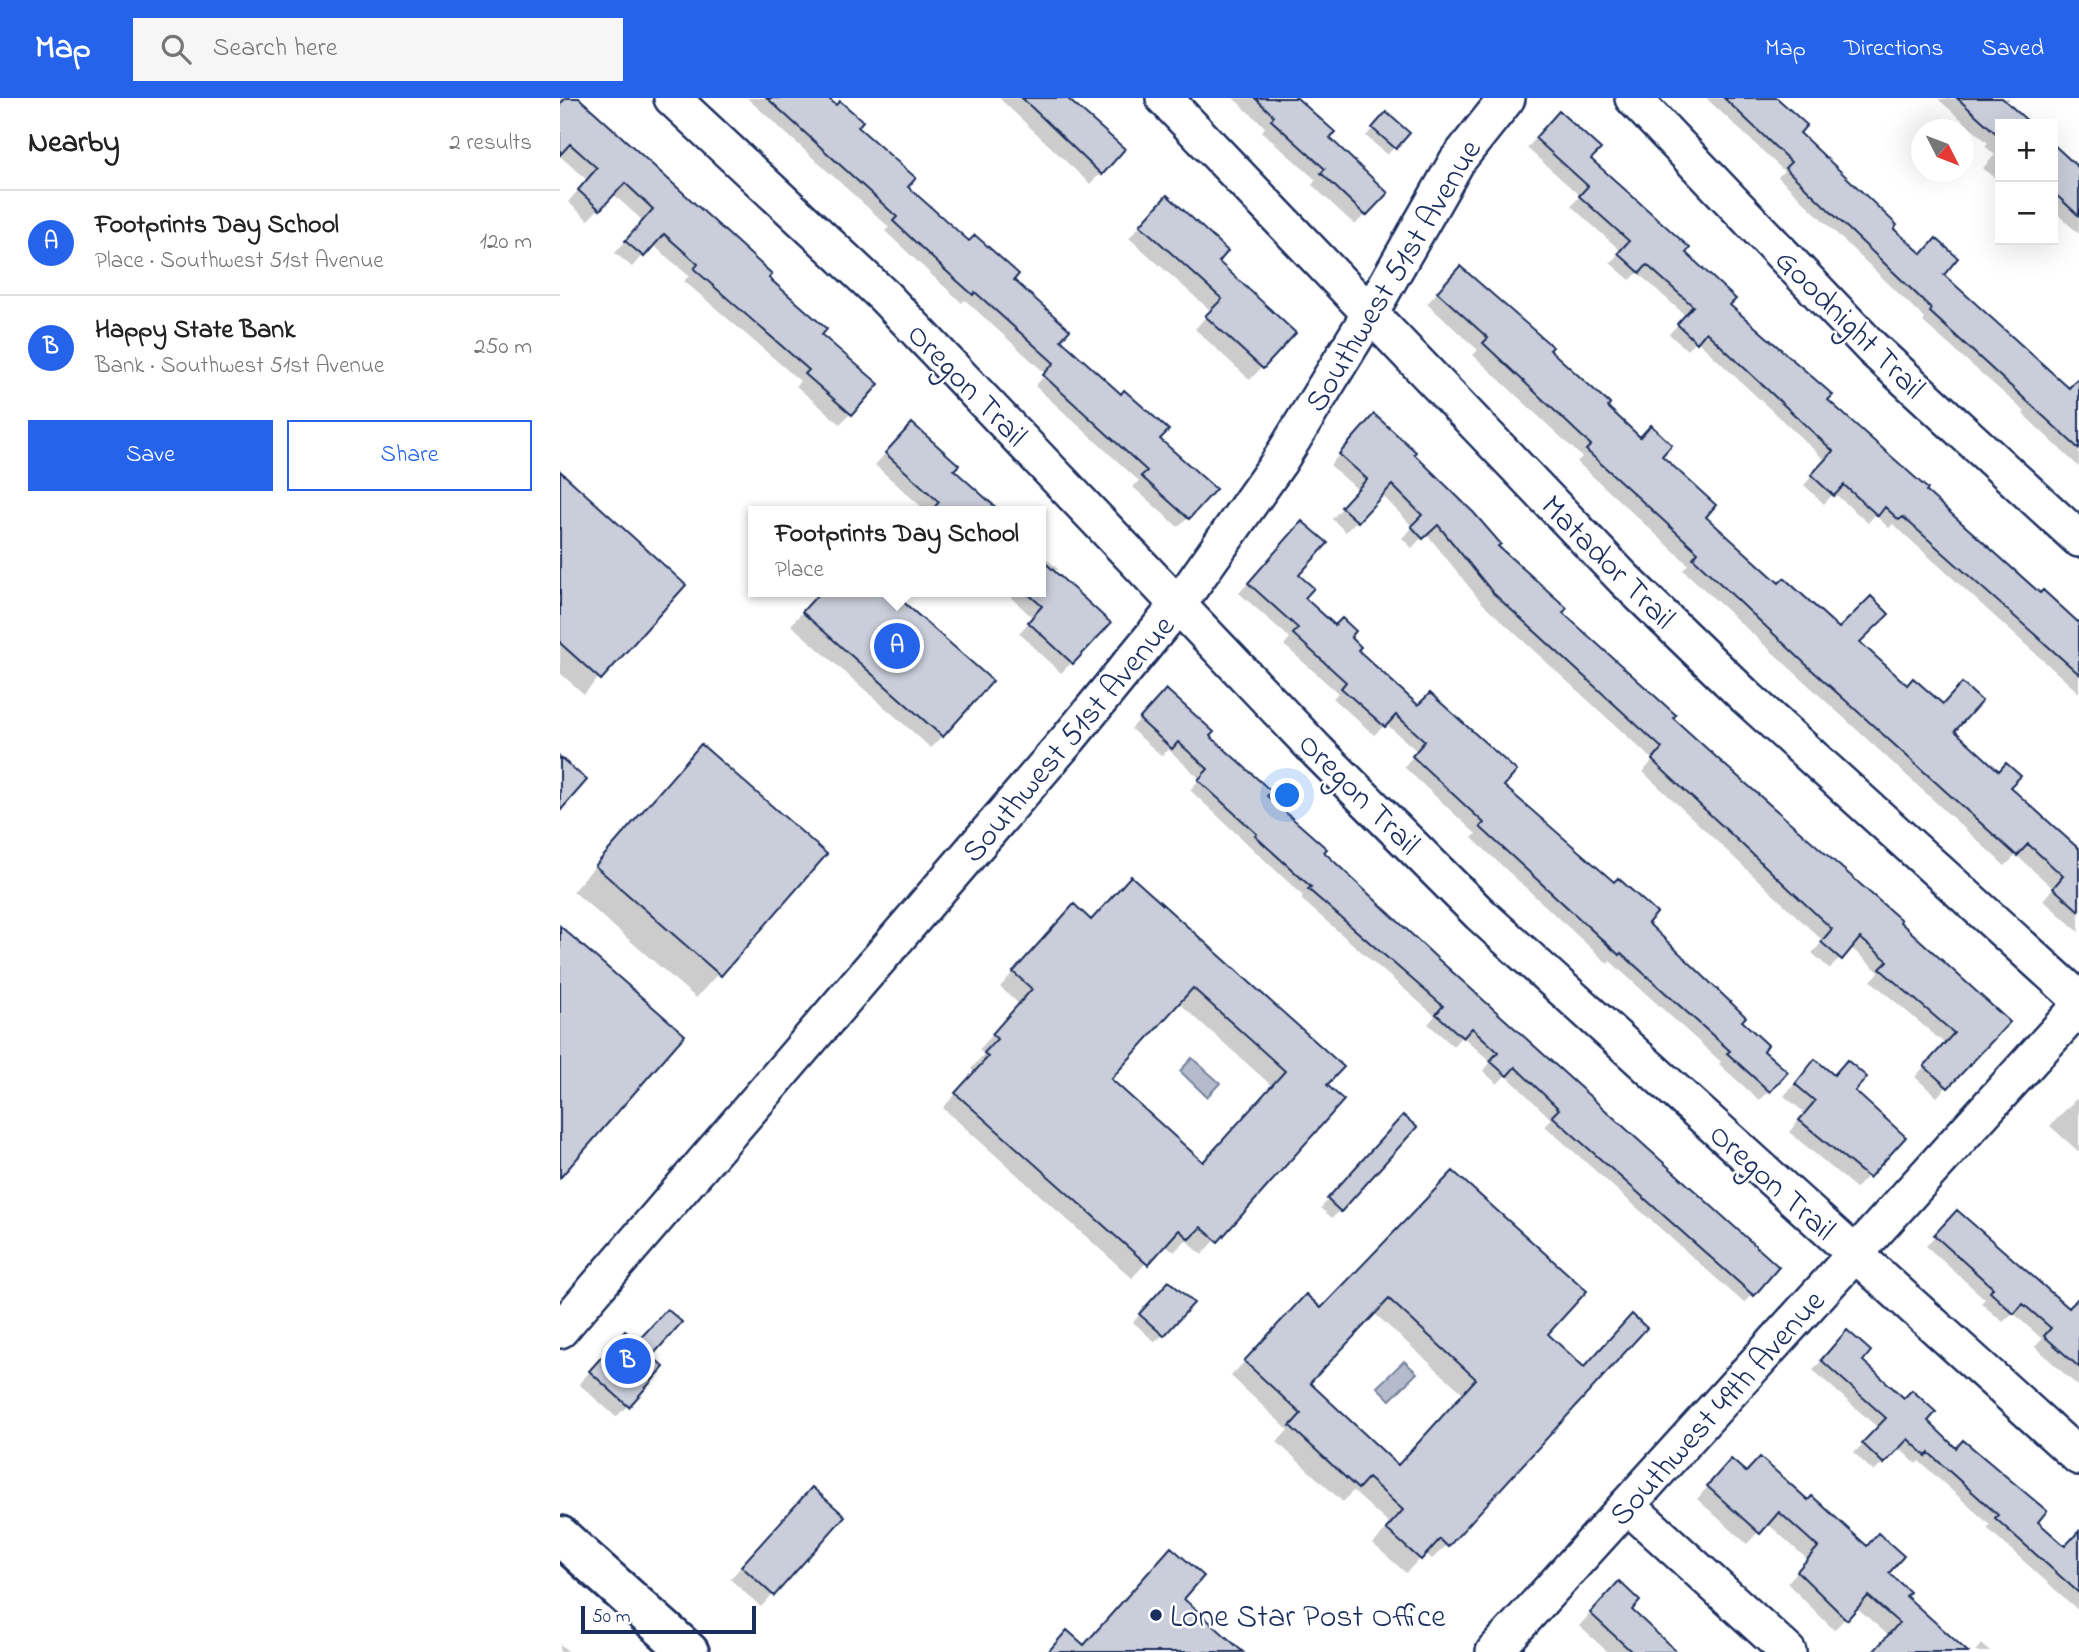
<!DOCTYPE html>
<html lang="en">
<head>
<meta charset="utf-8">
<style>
	body { margin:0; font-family:"Indie Flower",sans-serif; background:#f6f6f6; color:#222 }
	.controls { position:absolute; right:21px; top:21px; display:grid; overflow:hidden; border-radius:0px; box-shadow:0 7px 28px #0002 }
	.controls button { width:63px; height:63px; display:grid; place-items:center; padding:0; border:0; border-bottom:2px solid #e0e0e0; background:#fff; color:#222; font:35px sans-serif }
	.compass { position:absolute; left:1351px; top:21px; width:63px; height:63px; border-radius:50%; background:#fff; box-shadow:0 7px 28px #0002; rotate:132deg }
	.scale { position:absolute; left:21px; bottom:18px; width:175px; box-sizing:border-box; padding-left:7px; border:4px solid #1b2f5e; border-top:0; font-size:19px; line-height:24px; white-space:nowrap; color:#1b2f5e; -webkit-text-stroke:5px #fff; paint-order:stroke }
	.you { position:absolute; left:728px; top:698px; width:24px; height:24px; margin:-18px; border:5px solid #fff; border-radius:50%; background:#1a73e8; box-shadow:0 0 0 10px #1a73e833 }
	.badge { display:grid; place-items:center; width:46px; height:46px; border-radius:50%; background:#2563eb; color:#fff; font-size:23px; font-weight:700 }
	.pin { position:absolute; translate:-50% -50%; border:4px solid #fff; box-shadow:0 2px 7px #0006 }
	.popup { position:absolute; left:188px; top:408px; width:298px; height:91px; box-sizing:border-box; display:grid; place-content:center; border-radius:0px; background:#fff; filter:drop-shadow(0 2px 5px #0005); font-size:23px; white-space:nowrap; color:#767676 }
	.popup b { font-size:26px; color:#222 }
	.popup::after { content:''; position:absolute; left:50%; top:100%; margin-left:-14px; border:14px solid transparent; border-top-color:#fff }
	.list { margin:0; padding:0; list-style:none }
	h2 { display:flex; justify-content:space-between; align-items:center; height:91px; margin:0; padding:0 28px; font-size:30px }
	h2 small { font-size:23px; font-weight:400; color:#767676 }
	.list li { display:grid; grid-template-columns:46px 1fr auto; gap:21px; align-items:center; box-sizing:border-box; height:105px; padding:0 28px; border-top:2px solid #e0e0e0 }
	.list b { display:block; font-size:26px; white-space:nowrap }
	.list p { margin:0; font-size:23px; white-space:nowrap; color:#767676 }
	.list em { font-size:23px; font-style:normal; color:#767676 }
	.actions { display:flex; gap:14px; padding:21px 28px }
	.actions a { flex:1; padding:16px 0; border:2px solid #2563eb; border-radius:0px; text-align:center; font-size:24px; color:#2563eb }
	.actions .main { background:#2563eb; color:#fff }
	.icon { flex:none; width:38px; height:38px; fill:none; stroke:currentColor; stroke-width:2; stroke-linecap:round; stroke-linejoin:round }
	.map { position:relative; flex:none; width:1519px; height:1554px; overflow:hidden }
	header { display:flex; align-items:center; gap:42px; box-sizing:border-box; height:98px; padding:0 35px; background:#2563eb; color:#fff }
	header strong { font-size:33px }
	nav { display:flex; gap:38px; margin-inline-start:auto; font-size:24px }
	.search { width:490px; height:63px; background:#f6f6f6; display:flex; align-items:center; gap:18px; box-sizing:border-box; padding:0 24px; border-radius:0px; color:#767676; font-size:26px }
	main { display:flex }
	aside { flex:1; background:#fff }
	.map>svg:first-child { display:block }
	.water { fill:#b5bbca; stroke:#77839f; stroke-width:2 }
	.shadow { fill:#0003; fill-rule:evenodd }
	.building { fill:#caceda; stroke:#1b2f5e; stroke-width:2; fill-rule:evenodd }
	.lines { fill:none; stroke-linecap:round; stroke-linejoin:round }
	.minor-casing { stroke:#1b2f5e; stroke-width:40 }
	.major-casing { stroke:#1b2f5e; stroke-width:44 }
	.minor { stroke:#fff; stroke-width:35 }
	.major { stroke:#fff; stroke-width:38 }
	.poi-dot { fill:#1b2f5e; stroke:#fff; stroke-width:2.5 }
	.labels { text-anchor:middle; stroke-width:5; stroke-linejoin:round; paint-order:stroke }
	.street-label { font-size:32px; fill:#1b2f5e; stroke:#fff }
	.poi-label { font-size:32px; fill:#1b2f5e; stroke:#fff; text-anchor:start }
</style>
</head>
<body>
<header>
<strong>Map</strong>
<div class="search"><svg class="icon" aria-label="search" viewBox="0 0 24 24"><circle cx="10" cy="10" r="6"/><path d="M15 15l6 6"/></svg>Search here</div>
<nav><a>Map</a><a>Directions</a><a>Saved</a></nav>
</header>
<main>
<aside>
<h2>Nearby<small>2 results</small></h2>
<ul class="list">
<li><span class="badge">A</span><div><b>Footprints Day School</b><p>Place · Southwest 51st Avenue</p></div><em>120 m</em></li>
<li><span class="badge">B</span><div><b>Happy State Bank</b><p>Bank · Southwest 51st Avenue</p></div><em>250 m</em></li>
</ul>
<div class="actions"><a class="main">Save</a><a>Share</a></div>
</aside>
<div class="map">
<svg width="1519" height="1554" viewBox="0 0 1519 1554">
	<rect width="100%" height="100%" fill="#fff"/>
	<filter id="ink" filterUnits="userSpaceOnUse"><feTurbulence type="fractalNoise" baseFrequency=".0143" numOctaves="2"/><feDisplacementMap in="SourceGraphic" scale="14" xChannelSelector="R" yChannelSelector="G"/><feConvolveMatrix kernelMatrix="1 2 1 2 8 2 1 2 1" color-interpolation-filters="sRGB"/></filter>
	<g filter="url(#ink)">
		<path class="water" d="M 632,960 L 660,985 L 647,999 L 620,973 Z
			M 844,1263 L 857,1275 L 830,1302 L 817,1289 Z"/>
		<path class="shadow" d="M 0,0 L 14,0 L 207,180 L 259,237 L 291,315 L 280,326 L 236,288 L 240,283 L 124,183 L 129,178 L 92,146 L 72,169 L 55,155 L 83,123 L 53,96 L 28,122 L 8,104 L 27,82 L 0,58 Z
			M 187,0 L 266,0 L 296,29 L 346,89 L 451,182 L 499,242 L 598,341 L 628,420 L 618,429 L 573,389 L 579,383 L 475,288 L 486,276 L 405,202 L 402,205 L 375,180 L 325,133 L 329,129 Z
			M 439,0 L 505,0 L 541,75 L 530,86 Z
			M 673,0 L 734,0 L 768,40 L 826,95 L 795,127 L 752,87 L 756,82 L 702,34 L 705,29 Z
			M 1146,0 L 1214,0 L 1238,35 L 1287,80 L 1285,82 L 1331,131 L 1508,292 L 1519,287 L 1519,369 L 1463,316 L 1465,314 L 1363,224 L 1365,221 L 1218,79 L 1224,73 Z
			M 1450,0 L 1445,6 L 1468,26 L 1440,26 L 1440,85 L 1423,70 L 1435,57 L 1425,48 L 1428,45 L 1378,1 Z
			M 819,24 L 848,36 L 827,57 L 806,38 Z
			M 991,24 L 1123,155 L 1168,207 L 1265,302 L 1427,451 L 1519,527 L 1519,595 L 1333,426 L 1329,430 L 1315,417 L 1308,425 L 1274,395 L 1264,406 L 1244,387 L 1266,363 L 1136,242 L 1127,252 L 1109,236 L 1126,218 L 1078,175 L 1070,182 L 1050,165 L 1061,153 L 1011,108 L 1020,98 L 967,50 Z
			M 1493,49 L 1519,73 L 1519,136 L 1493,112 Z
			M 595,111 L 733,235 L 690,282 L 635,231 L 651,213 L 569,140 Z
			M 889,181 L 987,252 L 1100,358 L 1143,419 L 1219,487 L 1298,544 L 1448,690 L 1519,753 L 1519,834 L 1483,802 L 1493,790 L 1456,757 L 1445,768 L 1123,472 L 1128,466 L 1017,364 L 1022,359 L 913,257 L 918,252 L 867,206 Z
			M 804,329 L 851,356 L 1000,515 L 1110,620 L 1447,924 L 1377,999 L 1355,979 L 1385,946 L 1311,883 L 1319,874 L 1290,849 L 1270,871 L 1252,855 L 1263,843 L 1083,674 L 1093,662 L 922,505 L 866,435 L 852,450 L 842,440 L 853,429 L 821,396 L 786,434 L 772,421 L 798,392 L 770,367 Z
			M 341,338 L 392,373 L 436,413 L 366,413 L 315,367 Z
			M 0,376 L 123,487 L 24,596 L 0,575 Z
			M 733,435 L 743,501 L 788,539 L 795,553 L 1085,825 L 1179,924 L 1201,953 L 1209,993 L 1199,1002 L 1159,966 L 1161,964 L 1050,863 L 1048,866 L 912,740 L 916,736 L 844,669 L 857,653 L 826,626 L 814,637 L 773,600 L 778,595 L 724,547 L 730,540 L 679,495 Z
			M 480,455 L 498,471 L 494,475 L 512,564 L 501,575 L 459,535 L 473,520 L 445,494 L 480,494 Z
			M 260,494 L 330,494 L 431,583 L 371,650 L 231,527 Z
			M 597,602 L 647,638 L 762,754 L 877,863 L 1217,1169 L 1184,1205 L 985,1028 L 991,1021 L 946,977 L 937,986 L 923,973 L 931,964 L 902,938 L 893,948 L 868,926 L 875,918 L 741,801 L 743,798 L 630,692 L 640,681 L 608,651 L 602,658 L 571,631 Z
			M 141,649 L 265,756 L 136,900 L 13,793 Z
			M 557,795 L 781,1002 L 642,1157 L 626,1142 L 614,1154 L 604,1145 L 572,1180 L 383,1010 L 415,974 L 411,971 L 424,956 L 419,952 L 459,906 L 440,889 L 500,822 L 531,823 ZM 618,904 L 712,988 L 642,1065 L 548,981 Z
			M 1244,975 L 1293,993 L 1343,1039 L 1296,1090 L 1229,1034 L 1245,1015 L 1224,998 Z
			M 1516,1001 L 1519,1004 L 1519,1054 L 1490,1028 Z
			M 836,1026 L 780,1113 L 772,1120 L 761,1110 Z
			M 893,1076 L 985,1237 L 887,1447 L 872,1461 L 865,1455 L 846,1475 L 813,1446 L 830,1427 L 793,1393 L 783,1404 L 717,1344 L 728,1332 L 671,1278 L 732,1213 L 761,1212 ZM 814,1215 L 904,1296 L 838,1368 L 747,1285 Z
			M 1387,1124 L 1519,1217 L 1519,1289 L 1475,1249 L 1482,1241 L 1453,1215 L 1443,1224 L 1421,1205 L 1425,1201 L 1366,1148 Z
			M 602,1192 L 603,1237 L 595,1244 L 573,1224 Z
			M 1278,1244 L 1505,1451 L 1519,1452 L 1519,1513 L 1427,1430 L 1430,1427 L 1359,1363 L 1356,1366 L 1338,1349 L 1314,1374 L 1294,1355 L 1318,1330 L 1253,1272 Z
			M 53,1247 L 90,1258 L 68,1307 L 56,1319 L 19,1286 Z
			M 1160,1375 L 1326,1475 L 1344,1498 L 1406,1554 L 1314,1554 L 1329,1538 L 1296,1509 L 1274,1532 L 1227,1485 L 1248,1462 L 1207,1425 L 1187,1446 L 1137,1401 Z
			M 241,1403 L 283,1419 L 201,1509 L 170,1481 Z
			M 1047,1497 L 1069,1512 L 1112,1552 L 1114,1550 L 1119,1554 L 1048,1554 L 1019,1528 Z
			M 0,1546 L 9,1554 L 0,1554 Z
			M 1422,1546 L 1430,1554 L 1414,1554 Z"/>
		<path class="building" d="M 6,0 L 19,0 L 50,28 L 212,176 L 209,180 L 267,231 L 262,237 L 319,286 L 292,317 L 245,276 L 249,272 L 134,171 L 138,166 L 104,136 L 84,159 L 65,143 L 93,111 L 65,85 L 40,112 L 18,92 L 37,70 L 10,46 L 0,57 L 0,6 Z
			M 207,0 L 268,0 L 276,7 L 280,3 L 303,23 L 298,29 L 356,80 L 348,89 L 409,143 L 415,137 L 459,176 L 454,182 L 510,232 L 501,242 L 561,296 L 564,292 L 609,332 L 600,341 L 656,391 L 629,421 L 581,378 L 587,373 L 483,277 L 494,265 L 415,194 L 413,197 L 384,171 L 333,123 L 337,119 Z
			M 462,0 L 507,0 L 565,51 L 542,77 Z
			M 695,0 L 737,0 L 775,34 L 770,40 L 828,95 L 806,118 L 761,75 L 765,71 L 711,22 L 714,18 Z
			M 1164,0 L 1217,0 L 1247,27 L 1240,35 L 1337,127 L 1334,131 L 1362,156 L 1376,140 L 1398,160 L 1384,177 L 1509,290 L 1519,279 L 1519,351 L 1370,214 L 1372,211 L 1225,70 L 1231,64 Z
			M 1397,0 L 1442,0 L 1471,26 L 1440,26 L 1440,39 Z
			M 999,13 L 1041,51 L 1031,61 L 1130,150 L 1126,155 L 1176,201 L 1170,207 L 1273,297 L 1268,302 L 1368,391 L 1366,393 L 1480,495 L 1483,492 L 1519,525 L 1519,576 L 1343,419 L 1339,422 L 1325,409 L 1318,418 L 1284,387 L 1274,398 L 1251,377 L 1273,353 L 1146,234 L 1137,245 L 1117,226 L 1133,208 L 1087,167 L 1080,175 L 1058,155 L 1069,143 L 1019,98 L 1028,88 L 975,40 Z
			M 826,14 L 850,35 L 836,51 L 812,30 Z
			M 1493,46 L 1519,70 L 1519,118 L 1493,94 Z
			M 607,97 L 668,153 L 659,164 L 736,235 L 703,271 L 645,218 L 662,201 L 580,127 Z
			M 900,168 L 993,249 L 990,252 L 1050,306 L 1048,309 L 1080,339 L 1091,327 L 1112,347 L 1102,358 L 1156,407 L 1146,419 L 1219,485 L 1224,480 L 1279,530 L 1311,498 L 1329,516 L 1300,544 L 1347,587 L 1353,580 L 1383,606 L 1402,585 L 1422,603 L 1395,633 L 1439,673 L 1446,665 L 1461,678 L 1450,689 L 1519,751 L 1519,813 L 1493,790 L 1503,778 L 1468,746 L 1457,758 L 1253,573 L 1133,460 L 1138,454 L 1026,352 L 1031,347 L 923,245 L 928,240 L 877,194 Z
			M 814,316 L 856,354 L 854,356 L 914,415 L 941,446 L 938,448 L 1007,510 L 1003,515 L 1116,617 L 1113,620 L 1166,668 L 1341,822 L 1340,824 L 1450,924 L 1388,990 L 1364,968 L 1394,935 L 1320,871 L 1328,863 L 1300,840 L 1282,862 L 1261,844 L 1272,831 L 1092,662 L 1102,650 L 933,495 L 878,427 L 863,441 L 851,428 L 862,417 L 832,387 L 798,424 L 781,409 L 807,381 L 779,356 Z
			M 352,325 L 399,367 L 394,372 L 440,413 L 371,413 L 379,404 L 325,355 Z
			M 0,373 L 126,487 L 41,582 L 0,545 Z
			M 742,423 L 768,445 L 739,477 L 754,490 L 745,500 L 775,527 L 782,520 L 796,533 L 791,539 L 801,549 L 798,552 L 858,607 L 870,595 L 910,631 L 957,673 L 944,688 L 1054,784 L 1058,780 L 1097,815 L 1088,825 L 1186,919 L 1182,923 L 1208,947 L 1204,953 L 1228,974 L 1210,994 L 1167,955 L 1170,953 L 1061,855 L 1059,857 L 920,729 L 924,725 L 852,658 L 865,643 L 836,617 L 825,629 L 781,590 L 786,584 L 733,536 L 738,530 L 688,485 Z
			M 480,460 L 551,525 L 513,566 L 468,524 L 482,508 L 466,494 L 480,494 Z
			M 260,494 L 332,494 L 433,583 L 383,639 L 242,514 Z
			M 606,591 L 654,634 L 650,638 L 711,693 L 707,698 L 767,751 L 764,754 L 878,861 L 1219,1169 L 1194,1198 L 992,1018 L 999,1011 L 955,969 L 947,978 L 930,963 L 938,954 L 912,930 L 903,940 L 876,916 L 883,908 L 748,791 L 751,789 L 695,738 L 697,736 L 638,682 L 648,671 L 618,644 L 612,651 L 579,621 Z
			M 141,646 L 267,756 L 161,878 L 35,768 Z
			M 0,659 L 27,682 L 0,713 Z
			M 571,778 L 784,969 L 767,987 L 784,1002 L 658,1144 L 641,1129 L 629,1141 L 619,1132 L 588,1167 L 395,995 L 428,959 L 424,955 L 437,941 L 432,936 L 472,891 L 453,874 L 514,806 L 531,822 ZM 633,890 L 725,973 L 643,1064 L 551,981 Z
			M 0,828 L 125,937 L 0,1080 Z
			M 1255,961 L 1274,977 L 1287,962 L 1307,979 L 1295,993 L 1346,1039 L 1309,1080 L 1239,1022 L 1255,1003 L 1235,986 Z
			M 843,1017 L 857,1029 L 781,1114 L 767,1101 Z
			M 893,1073 L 1027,1193 L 988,1236 L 1024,1269 L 1072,1216 L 1087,1230 L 888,1449 L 880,1441 L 861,1462 L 826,1431 L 843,1412 L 808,1380 L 798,1391 L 730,1328 L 741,1316 L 684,1263 L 746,1196 L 761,1210 ZM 829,1201 L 916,1281 L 838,1367 L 750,1285 Z
			M 1397,1112 L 1509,1210 L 1519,1199 L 1519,1269 L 1484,1238 L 1491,1230 L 1463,1206 L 1454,1216 L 1430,1194 L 1433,1190 L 1374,1137 Z
			M 609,1183 L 634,1205 L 604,1238 L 579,1216 Z
			M 107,1211 L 122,1224 L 92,1258 L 104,1269 L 69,1309 L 29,1273 L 65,1233 L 77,1244 Z
			M 1287,1232 L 1311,1253 L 1303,1263 L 1344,1300 L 1352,1292 L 1376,1314 L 1368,1323 L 1396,1350 L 1403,1342 L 1487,1413 L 1478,1424 L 1505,1448 L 1519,1433 L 1519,1495 L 1435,1420 L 1438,1417 L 1369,1355 L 1366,1358 L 1348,1341 L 1324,1366 L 1302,1345 L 1326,1320 L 1261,1262 Z
			M 1200,1359 L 1248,1402 L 1252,1398 L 1307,1448 L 1318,1435 L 1344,1458 L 1329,1475 L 1350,1494 L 1346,1498 L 1408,1554 L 1313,1554 L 1339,1525 L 1308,1498 L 1287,1522 L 1237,1473 L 1258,1449 L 1219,1414 L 1200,1436 L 1147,1388 L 1171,1361 L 1186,1374 Z
			M 252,1389 L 285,1418 L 214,1498 L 181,1468 Z
			M 611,1449 L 644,1478 L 624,1501 L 683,1554 L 488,1554 L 507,1532 L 524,1547 Z
			M 1059,1483 L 1080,1503 L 1072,1512 L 1117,1554 L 1072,1554 L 1030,1515 Z"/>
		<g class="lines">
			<defs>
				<path id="minor" d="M 112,0 L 325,199 L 758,654 L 920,816 L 1519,1359
					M 604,0 L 1064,481 L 1186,599 L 1519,901
					M 1073,0 L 1312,250 L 1519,441
					M 0,1232 L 509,640 L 618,507 L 719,364 L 809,217 L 897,63 L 947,0
					M 1067,1407 L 1228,1554
					M 934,1554 L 1519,909"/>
				<path id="major" d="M 0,1438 L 129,1554"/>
			</defs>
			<use href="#minor" class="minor-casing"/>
			<use href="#major" class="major-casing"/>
			<use href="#minor" class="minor"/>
			<use href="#major" class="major"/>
		</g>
	</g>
	<circle class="poi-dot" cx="596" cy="1517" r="7"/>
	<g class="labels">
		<g class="street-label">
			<text transform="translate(832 177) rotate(-59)" y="11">Southwest 51st Avenue</text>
			<text transform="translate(1291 225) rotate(45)" y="11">Goodnight Trail</text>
			<text transform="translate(408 286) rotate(46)" y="11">Oregon Trail</text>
			<text transform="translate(1049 463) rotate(45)" y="11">Matador Trail</text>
			<text transform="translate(507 640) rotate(-50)" y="11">Southwest 51st Avenue</text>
			<text transform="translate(800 695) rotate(45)" y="11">Oregon Trail</text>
			<text transform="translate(1213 1083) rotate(42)" y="11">Oregon Trail</text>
			<text transform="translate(1156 1309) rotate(-48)" y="11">Southwest 49th Avenue</text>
		</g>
		<g class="poi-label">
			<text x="610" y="1528">Lone Star Post Office</text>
		</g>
	</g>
</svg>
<div class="controls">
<button>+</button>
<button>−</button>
</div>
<svg class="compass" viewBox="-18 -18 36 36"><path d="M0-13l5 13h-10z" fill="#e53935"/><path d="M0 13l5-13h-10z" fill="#767676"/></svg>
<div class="scale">50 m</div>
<div class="you"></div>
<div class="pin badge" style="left:337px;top:548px">A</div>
<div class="popup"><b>Footprints Day School</b>Place</div>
<div class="pin badge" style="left:68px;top:1263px">B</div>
</div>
</main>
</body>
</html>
